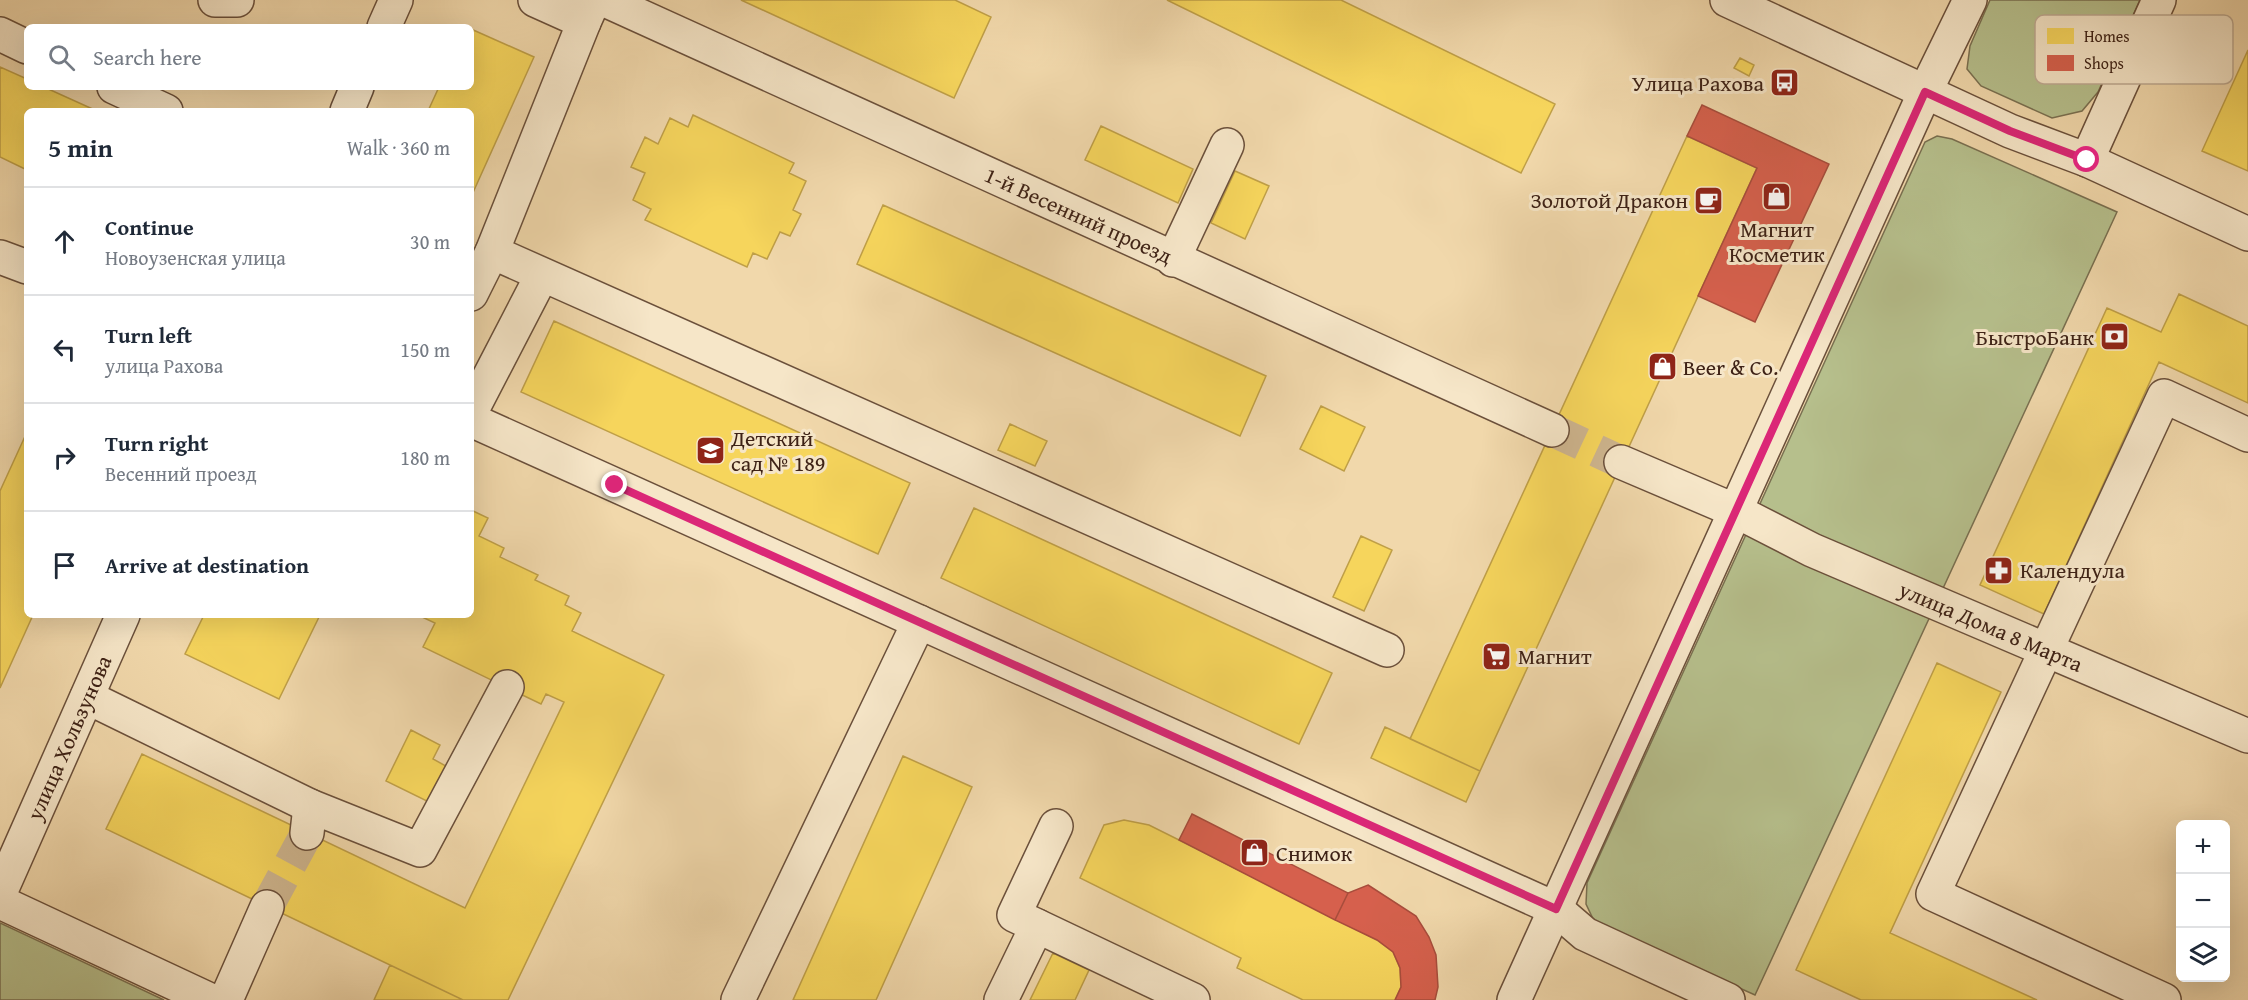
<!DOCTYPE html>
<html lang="en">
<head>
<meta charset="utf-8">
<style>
	body { margin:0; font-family:"Gentium Book Plus",serif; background:#f2f2f3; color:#1f2937 }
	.controls { position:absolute; right:18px; bottom:18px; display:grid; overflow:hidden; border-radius:9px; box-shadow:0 6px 24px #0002 }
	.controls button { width:54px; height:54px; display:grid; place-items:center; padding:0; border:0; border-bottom:2px solid #e0e1e3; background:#fff; color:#1f2937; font:30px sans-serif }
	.stop { position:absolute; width:18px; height:18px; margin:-14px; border:4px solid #db2777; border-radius:50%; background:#fff }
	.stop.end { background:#db2777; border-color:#fff; box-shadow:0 2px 6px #0008 }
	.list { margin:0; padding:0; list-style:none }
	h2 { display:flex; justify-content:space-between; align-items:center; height:78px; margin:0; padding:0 24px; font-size:26px }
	h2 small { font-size:20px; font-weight:400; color:#747a83 }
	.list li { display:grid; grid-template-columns:39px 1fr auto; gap:18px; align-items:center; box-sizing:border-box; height:108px; padding:0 24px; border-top:2px solid #e0e1e3 }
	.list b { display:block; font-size:22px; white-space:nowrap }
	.list p { margin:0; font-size:20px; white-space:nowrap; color:#747a83 }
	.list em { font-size:20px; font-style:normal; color:#747a83 }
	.icon { flex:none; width:33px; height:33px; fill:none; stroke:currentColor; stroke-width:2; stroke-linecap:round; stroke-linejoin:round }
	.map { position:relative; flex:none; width:2248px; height:1000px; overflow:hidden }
	.search { position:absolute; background:#fff; box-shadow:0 6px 24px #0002; left:24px; top:24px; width:450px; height:66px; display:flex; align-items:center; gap:15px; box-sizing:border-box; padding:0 21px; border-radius:9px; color:#747a83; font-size:22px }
	.panel { position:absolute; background:#fff; box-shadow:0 6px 24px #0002; left:24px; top:108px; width:450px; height:510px; border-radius:9px }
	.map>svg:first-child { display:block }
	.green { fill:#b6bf8c; stroke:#7a7051; stroke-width:1.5 }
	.homes { fill:#f6d55c; stroke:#bf9f47; stroke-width:1.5 }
	.shops { fill:#d6604d; stroke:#a84d3c; stroke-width:1.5 }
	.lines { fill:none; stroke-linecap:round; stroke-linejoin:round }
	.minor-tunnel { stroke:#cdb48d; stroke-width:33; stroke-dasharray:33 16; stroke-linecap:butt }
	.minor-casing { stroke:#6b503b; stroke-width:36 }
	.minor { stroke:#f6e6c8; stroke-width:33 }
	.route { stroke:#db2777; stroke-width:8 }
	.labels { text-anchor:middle; stroke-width:6; stroke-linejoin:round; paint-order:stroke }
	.poi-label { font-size:22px; fill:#3e2216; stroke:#f6e6c8; text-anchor:start }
	.street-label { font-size:22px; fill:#3e2216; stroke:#f6e6c8 }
	.key { fill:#f6e6c8; stroke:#bfab93; stroke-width:1.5 }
	.key-label { font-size:16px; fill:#3e2216 }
</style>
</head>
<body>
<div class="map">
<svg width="2248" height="1000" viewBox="0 0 2248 1000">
	<rect width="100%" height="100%" fill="#f1d8ab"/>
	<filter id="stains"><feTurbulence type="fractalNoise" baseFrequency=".00333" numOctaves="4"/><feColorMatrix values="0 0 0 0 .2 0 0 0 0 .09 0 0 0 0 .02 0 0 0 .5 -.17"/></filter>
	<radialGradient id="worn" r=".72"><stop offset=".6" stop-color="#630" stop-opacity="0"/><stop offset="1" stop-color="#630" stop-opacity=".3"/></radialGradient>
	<path class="green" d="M 1990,0 L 2140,0 L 2098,92 L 2082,111 L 2052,118 L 1981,86 L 1967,69 L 1970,46 Z
		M 1937,136 L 1952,139 L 2117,212 L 1755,995 L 1595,923 L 1586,904 L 1587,883 L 1925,142 Z
		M 0,923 L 164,1000 L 0,1000 Z"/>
	<path class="homes" d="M 741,0 L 955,0 L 991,17 L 954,98 Z
		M 1167,0 L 1341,0 L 1555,104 L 1521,173 Z
		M 471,29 L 534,57 L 471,197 L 471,111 L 428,111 L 439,87 L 471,87 Z
		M 2248,50 L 2248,171 L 2202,151 Z
		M 1740,58 L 1754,65 L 1749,76 L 1734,68 Z
		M 0,67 L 27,79 L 27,87 L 44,87 L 97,111 L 27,111 L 27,170 L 0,157 Z
		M 693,115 L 794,163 L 789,173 L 806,181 L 793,210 L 801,214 L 790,236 L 780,232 L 767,259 L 753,253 L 747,267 L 645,220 L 651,209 L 633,200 L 645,173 L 631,167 L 645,137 L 658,144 L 670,118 L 688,127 Z
		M 1101,126 L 1193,169 L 1178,203 L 1085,160 Z
		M 1687,136 L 1757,168 L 1480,771 L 1410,739 Z
		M 1235,171 L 1269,186 L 1245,239 L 1211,223 Z
		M 883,205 L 1266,376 L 1240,436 L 857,264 Z
		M 2179,294 L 2248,326 L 2248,403 L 2159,362 L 2044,614 L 1980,585 L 2107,308 L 2161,332 Z
		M 554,321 L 910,483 L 878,554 L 521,392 Z
		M 1321,406 L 1365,427 L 1344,471 L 1300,449 Z
		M 1010,424 L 1047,441 L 1035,466 L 998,450 Z
		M 27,432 L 27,615 L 33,615 L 0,688 L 0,491 Z
		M 974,508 L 1332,673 L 1299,744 L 941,578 Z
		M 471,510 L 488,518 L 479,536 L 504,548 L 500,557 L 538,575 L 535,580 L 569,596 L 565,605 L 581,613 L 572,631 L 664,675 L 508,1000 L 463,1000 L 106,829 L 142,754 L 465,908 L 564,702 L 546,694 L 541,704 L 423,647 L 435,623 L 418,615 L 471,615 Z
		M 1361,536 L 1392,550 L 1364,611 L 1333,597 Z
		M 204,615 L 320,615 L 279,699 L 185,654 Z
		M 1937,663 L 2001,692 L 1890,933 L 2037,1000 L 1861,1000 L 1796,970 Z
		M 1385,727 L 1480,771 L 1466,802 L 1371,758 Z
		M 411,730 L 440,745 L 433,759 L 455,771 L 437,806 L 386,781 Z
		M 903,756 L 972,787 L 876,1000 L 793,1000 Z
		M 1124,820 L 1149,825 L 1179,840 L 1377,940 L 1393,952 L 1400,968 L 1401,987 L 1395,1000 L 1303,1000 L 1237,968 L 1241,958 L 1080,878 L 1104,825 Z
		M 1053,953 L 1089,970 L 1075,1000 L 1030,1000 Z
		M 390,965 L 463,1000 L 374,1000 Z"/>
	<path class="shops" d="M 1702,105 L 1829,164 L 1755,322 L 1698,296 L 1757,168 L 1687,136 Z
		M 1192,814 L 1348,893 L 1335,920 L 1179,840 Z
		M 1368,885 L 1416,916 L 1429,937 L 1436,955 L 1438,987 L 1435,1000 L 1395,1000 L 1401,987 L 1400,968 L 1393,952 L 1377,940 L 1335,920 L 1348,893 Z"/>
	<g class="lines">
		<path class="minor-tunnel" d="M 1552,430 L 1621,462
			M 267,907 L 307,833"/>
		<defs>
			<g id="minor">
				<path d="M 215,0 L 237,0"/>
				<path d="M 535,0 L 584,22 L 593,2"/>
				<path id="s1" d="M 605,0 L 1552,430"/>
				<path d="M 1727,0 L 2010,131 L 2087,160 L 2248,234"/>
				<path d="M 384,27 L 396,0"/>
				<path d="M 0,34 L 27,47"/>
				<path d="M 114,87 L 166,111"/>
				<path d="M 347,111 L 357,87"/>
				<path d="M 2087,160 L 2159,0"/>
				<path d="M 492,252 L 1387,650"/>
				<path d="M 0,257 L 27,267"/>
				<path d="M 1173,260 L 1227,145"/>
				<path d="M 471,294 L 492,252 L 584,22"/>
				<path d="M 471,412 L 542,275"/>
				<path d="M 471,420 L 1556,909 L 1585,934 L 1728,1000"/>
				<path id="s2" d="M 1621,462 L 1736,511 L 1812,550 L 2248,736"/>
				<path d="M 87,697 L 310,806"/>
				<path d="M 1056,826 L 1014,915 L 1193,1000"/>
				<path d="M 307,833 L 310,806 L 420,850 L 507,687"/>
				<path id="s3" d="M 0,893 L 123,615"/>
				<path d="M 0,902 L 210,1000"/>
				<path d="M 226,1000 L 267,907"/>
				<path d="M 738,1000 L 919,622"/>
				<path d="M 1001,1000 L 1037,926"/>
				<path d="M 1514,1000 L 1925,92 L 1970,0"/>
				<path d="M 2164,1000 L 1933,894 L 2164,396 L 2248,435"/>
			</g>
		</defs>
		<use href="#minor" class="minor-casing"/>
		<use href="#minor" class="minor"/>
	</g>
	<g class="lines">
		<path class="route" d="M 615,485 L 1556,909 L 1925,92 L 2010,131 L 2087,160"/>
	</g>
	<defs>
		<symbol id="bus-square" viewBox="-11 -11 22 22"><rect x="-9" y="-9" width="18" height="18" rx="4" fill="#8f2418" stroke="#f6e6c8"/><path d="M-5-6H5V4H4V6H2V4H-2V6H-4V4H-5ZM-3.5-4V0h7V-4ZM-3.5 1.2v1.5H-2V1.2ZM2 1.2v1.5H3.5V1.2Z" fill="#fff"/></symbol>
		<symbol id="shop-square" viewBox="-11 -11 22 22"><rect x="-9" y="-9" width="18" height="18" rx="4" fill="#8f2418" stroke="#f6e6c8"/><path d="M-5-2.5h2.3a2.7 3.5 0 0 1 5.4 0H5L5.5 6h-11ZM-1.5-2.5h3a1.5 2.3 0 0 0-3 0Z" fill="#fff"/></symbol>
		<symbol id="cafe-square" viewBox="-11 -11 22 22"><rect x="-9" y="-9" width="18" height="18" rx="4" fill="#8f2418" stroke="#f6e6c8"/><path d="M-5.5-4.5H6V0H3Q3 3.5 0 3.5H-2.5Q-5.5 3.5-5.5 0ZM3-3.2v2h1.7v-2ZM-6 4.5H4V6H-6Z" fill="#fff"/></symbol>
		<symbol id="bank-square" viewBox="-11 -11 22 22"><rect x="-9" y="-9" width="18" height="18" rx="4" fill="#8f2418" stroke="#f6e6c8"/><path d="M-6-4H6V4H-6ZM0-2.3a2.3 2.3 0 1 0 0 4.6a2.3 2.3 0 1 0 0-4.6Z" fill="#fff"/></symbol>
		<symbol id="school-square" viewBox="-11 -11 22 22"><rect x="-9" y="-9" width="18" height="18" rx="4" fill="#8f2418" stroke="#f6e6c8"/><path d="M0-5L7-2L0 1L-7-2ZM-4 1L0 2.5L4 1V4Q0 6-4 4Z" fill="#fff"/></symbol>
		<symbol id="pharmacy-square" viewBox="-11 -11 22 22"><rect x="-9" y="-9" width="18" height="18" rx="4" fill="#8f2418" stroke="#f6e6c8"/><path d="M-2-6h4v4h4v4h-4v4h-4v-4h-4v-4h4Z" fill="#fff"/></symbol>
		<symbol id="supermarket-square" viewBox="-11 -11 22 22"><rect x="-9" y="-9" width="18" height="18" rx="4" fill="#8f2418" stroke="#f6e6c8"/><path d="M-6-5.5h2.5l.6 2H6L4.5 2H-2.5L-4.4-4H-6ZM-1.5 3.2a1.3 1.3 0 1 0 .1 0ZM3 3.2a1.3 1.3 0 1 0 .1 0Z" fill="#fff"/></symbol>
	</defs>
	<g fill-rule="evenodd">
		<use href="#bus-square" x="1768" y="66" width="33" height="33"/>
		<use href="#shop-square" x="1760" y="180" width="33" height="33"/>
		<use href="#cafe-square" x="1692" y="184" width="33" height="33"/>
		<use href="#bank-square" x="2098" y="320" width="33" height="33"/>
		<use href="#shop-square" x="1646" y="350" width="33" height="33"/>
		<use href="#school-square" x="694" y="434" width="33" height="33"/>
		<use href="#pharmacy-square" x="1982" y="554" width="33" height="33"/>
		<use href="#supermarket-square" x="1480" y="640" width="33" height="33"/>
		<use href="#shop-square" x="1238" y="836" width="33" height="33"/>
	</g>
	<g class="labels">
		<g class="poi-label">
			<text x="1764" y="91" text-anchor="end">Улица Рахова</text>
			<text x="1688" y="208" text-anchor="end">Золотой Дракон</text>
			<text x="1777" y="237" text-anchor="middle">Магнит<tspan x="1777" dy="25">Косметик</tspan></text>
			<text x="2094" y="345" text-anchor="end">БыстроБанк</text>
			<text x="1683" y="375">Beer &amp; Co.</text>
			<text x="731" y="446">Детский<tspan x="731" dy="25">сад № 189</tspan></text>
			<text x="2020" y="578">Календула</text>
			<text x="1518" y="664">Магнит</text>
			<text x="1276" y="861">Снимок</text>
		</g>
		<g class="street-label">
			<text dy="8" stroke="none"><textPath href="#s1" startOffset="520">1-й Весенний проезд</textPath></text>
			<text dy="8" stroke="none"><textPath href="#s2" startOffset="405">улица Дома 8 Марта</textPath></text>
			<text dy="8" stroke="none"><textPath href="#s3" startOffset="170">улица Хользунова</textPath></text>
		</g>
	</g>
	<rect x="2035" y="15" width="198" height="69" rx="9" class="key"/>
	<rect x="2047" y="28" width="27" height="16" fill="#f6d55c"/>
	<rect x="2047" y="55" width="27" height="16" fill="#d6604d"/>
	<g class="key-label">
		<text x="2084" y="42">Homes</text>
		<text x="2084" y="69">Shops</text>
	</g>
	<rect width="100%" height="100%" filter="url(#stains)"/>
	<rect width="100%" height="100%" fill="url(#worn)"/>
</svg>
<div class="controls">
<button>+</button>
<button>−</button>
<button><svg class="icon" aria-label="layers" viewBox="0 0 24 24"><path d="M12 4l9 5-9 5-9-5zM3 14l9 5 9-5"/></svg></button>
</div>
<div class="stop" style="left:2087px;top:160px"></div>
<div class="stop end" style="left:615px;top:485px"></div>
<div class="search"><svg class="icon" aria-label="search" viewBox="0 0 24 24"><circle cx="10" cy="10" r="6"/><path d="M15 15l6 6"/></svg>Search here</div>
<section class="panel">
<h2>5 min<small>Walk · 360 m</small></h2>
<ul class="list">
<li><svg class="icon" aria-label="ahead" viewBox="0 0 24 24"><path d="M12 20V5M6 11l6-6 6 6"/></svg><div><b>Continue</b><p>Новоузенская улица</p></div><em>30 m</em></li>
<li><svg class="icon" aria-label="left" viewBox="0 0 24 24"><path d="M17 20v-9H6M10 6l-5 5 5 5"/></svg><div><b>Turn left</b><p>улица Рахова</p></div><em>150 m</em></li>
<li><svg class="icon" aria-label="right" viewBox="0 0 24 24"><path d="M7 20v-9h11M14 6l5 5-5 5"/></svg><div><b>Turn right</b><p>Весенний проезд</p></div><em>180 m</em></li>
<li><svg class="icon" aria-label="arrive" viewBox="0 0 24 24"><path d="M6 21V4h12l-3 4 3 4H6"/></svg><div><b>Arrive at destination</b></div></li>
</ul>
</section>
</div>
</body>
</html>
